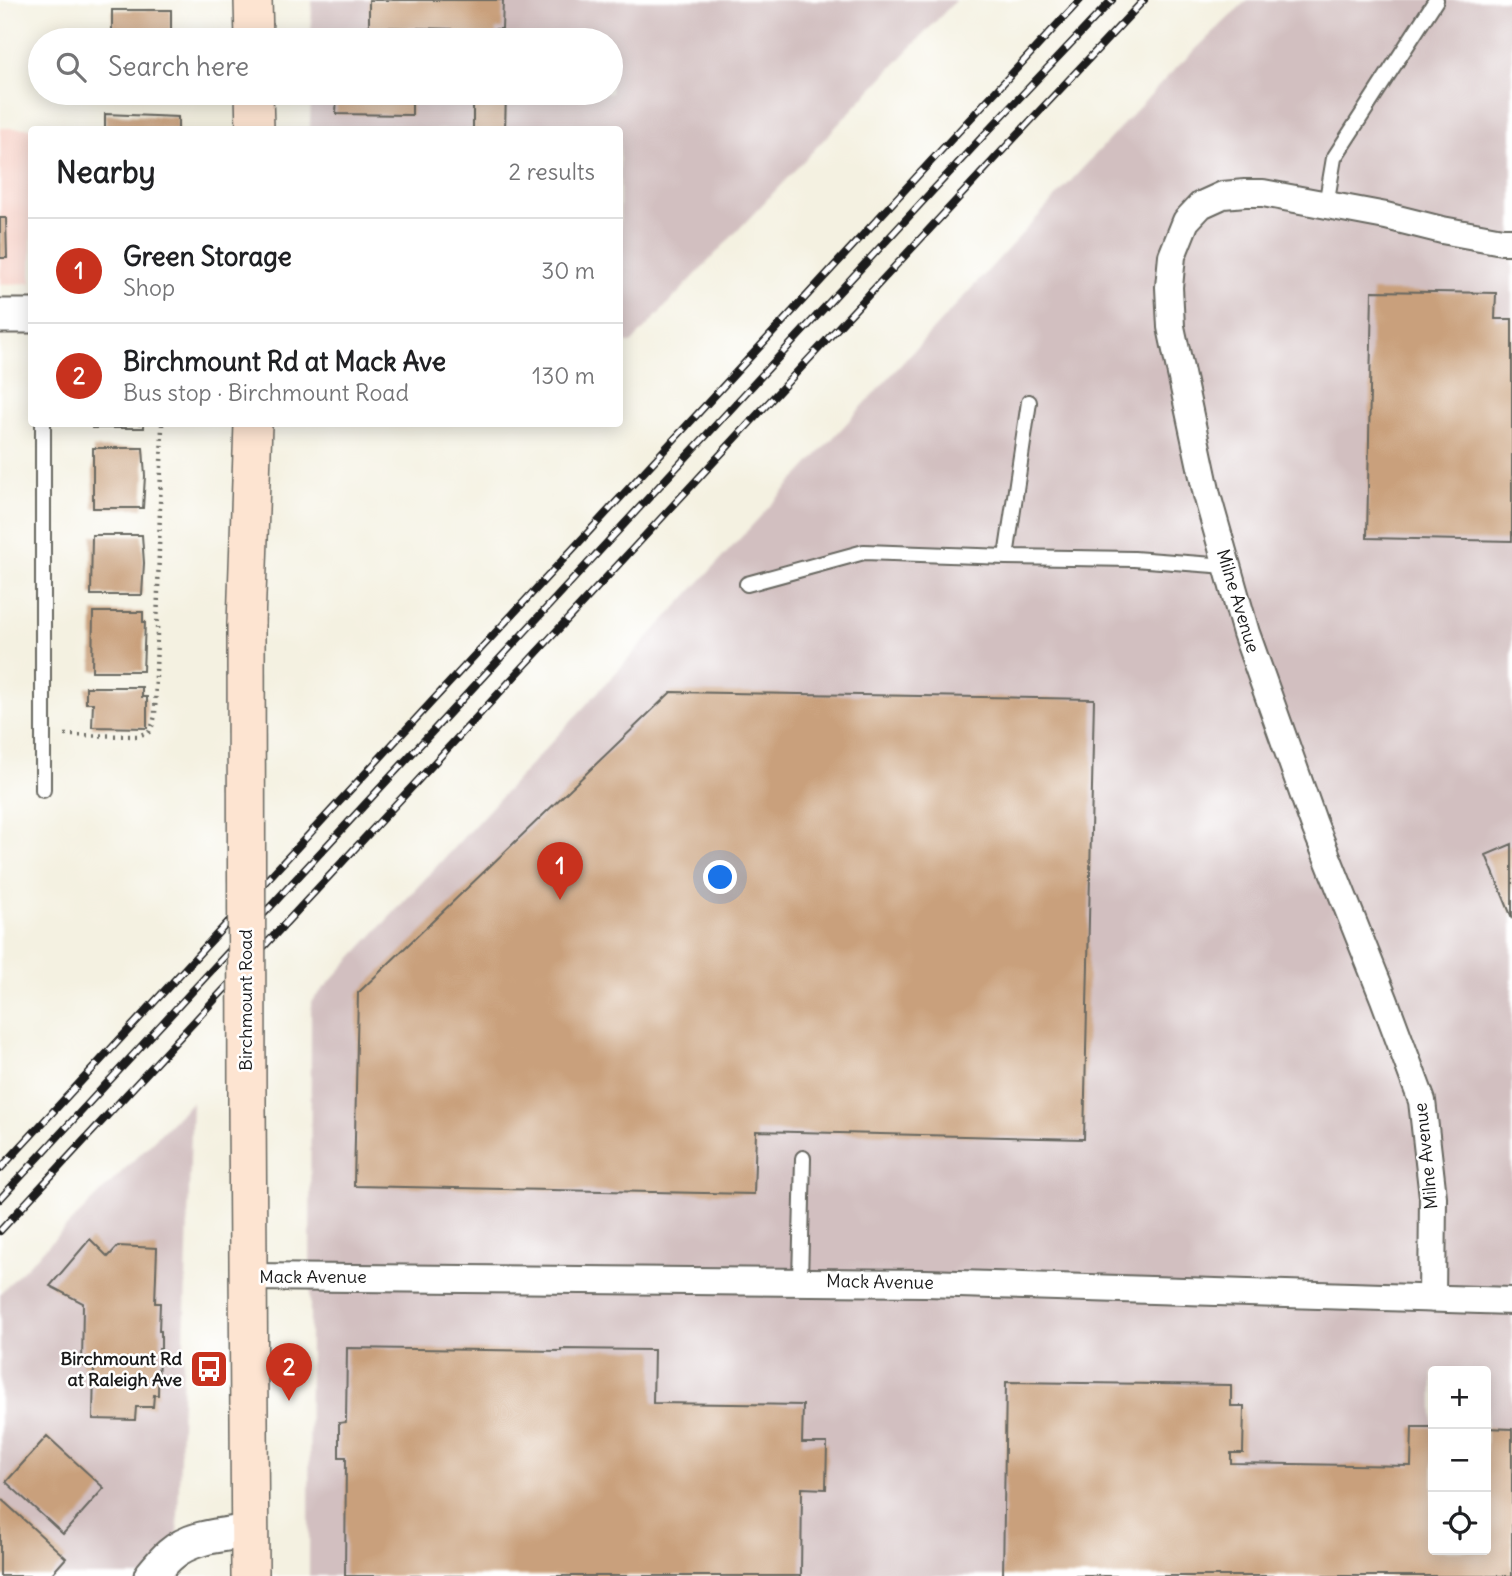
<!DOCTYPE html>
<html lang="en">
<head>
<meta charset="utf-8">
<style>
	body { margin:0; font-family:Delius,sans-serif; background:#f2f2f2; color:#202124 }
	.controls { position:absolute; right:21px; bottom:21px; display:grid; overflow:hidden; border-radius:7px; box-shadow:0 4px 18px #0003 }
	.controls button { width:63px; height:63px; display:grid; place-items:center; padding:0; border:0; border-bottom:2px solid #e0e0e0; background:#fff; color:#202124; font:35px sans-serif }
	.you { position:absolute; left:721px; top:878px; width:24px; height:24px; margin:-18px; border:5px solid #fff; border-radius:50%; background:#1a73e8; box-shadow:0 0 0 10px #1a73e833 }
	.badge { display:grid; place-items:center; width:46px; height:46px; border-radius:50%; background:#c8321e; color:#fff; font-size:23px; font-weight:700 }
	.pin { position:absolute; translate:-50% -58px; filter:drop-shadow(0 2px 4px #0008) }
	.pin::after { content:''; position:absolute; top:37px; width:24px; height:21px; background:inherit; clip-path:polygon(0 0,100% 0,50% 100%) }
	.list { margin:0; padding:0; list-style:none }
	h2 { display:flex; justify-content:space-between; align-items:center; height:91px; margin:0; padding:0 28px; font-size:30px }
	h2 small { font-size:23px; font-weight:400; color:#757577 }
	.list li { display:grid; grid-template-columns:46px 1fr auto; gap:21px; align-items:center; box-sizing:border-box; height:105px; padding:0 28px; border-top:2px solid #e0e0e0 }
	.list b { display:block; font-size:26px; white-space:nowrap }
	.list p { margin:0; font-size:23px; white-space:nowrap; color:#757577 }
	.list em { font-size:23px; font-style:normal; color:#757577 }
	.icon { flex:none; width:38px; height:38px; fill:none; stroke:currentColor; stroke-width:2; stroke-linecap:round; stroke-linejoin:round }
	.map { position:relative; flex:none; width:1512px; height:1576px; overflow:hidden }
	.search { position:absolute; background:#fff; box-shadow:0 4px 18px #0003; left:28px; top:28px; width:595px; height:77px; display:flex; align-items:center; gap:18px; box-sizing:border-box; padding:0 24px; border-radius:38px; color:#757577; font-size:26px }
	.panel { position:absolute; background:#fff; box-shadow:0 4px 18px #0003; left:28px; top:126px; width:595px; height:301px; border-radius:7px }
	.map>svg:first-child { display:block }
	.built { fill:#f7d1c7 }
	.industrial { fill:#d2bfc0; fill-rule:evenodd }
	.building { fill:#c9a07c }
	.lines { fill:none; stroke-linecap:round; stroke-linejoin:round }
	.service-casing { stroke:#686761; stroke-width:18 }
	.minor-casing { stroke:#686761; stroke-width:30 }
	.tertiary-casing { stroke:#686761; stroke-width:37 }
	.secondary-casing { stroke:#686761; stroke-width:40 }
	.path { stroke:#686761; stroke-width:4.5; stroke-dasharray:2 5; stroke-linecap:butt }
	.service { stroke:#fff; stroke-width:14 }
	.minor { stroke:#fff; stroke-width:26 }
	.tertiary { stroke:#fff; stroke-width:33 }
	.secondary { stroke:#fde4d1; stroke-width:37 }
	.rail-casing { stroke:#1c1c1c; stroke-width:8 }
	.rail { stroke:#fff; stroke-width:5; stroke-dasharray:16; stroke-linecap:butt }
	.secondary-bridge-casing { stroke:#686761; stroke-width:40; stroke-linecap:butt }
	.secondary-bridge { stroke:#fde4d1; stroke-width:37 }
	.labels { text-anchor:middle; stroke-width:5; stroke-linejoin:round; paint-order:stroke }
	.street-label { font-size:18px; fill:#1c1c1c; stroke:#fff }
	.poi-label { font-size:18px; font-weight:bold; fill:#1c1c1c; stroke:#fff; text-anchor:end }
</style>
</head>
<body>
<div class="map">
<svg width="1512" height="1576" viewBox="0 0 1512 1576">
	<rect width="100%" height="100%" fill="#fff"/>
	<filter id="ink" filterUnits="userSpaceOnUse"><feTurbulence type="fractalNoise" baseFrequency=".0143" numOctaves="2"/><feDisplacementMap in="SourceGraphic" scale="14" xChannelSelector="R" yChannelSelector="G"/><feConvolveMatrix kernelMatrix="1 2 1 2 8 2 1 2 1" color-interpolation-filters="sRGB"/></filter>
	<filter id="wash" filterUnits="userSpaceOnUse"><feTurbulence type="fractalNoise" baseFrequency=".00686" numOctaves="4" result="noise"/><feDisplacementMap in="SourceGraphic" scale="28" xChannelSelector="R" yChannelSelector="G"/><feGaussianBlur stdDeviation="1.57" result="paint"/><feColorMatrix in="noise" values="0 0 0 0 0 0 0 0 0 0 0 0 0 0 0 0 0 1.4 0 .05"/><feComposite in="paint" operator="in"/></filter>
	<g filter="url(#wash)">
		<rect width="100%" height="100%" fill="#f4f1e1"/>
		<path class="built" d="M 0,128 L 32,128 L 31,283 L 0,284 Z"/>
		<path class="industrial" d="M 312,0 L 956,0 L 631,343 L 620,342 L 620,130 L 310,130 L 311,93 L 611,93 L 611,40 L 311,40 Z
			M 1247,0 L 1512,0 L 1512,1576 L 309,1576 L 311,1002 L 1168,76 ZM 1433,1371 L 1486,1371 L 1486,1550 L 1433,1550 Z
			M 192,1102 L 176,1576 L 0,1576 L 0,1293 Z"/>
		<g id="blocks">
			<path class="building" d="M 369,0 L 503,0 L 502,29 L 496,29 L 496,40 L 451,40 L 452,29 L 369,27 Z
				M 112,10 L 171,10 L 171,40 L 112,40 Z
				M 543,35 L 582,36 L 582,40 L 542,40 Z
				M 337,93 L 412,93 L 412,115 L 336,114 Z
				M 473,93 L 506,93 L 505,130 L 473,130 Z
				M 105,114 L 178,117 L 178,130 L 105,130 Z
				M 0,218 L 6,218 L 7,258 L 0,258 Z
				M 1372,291 L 1496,293 L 1495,319 L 1512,319 L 1512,541 L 1367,538 Z
				M 92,424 L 144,424 L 144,428 L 92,428 Z
				M 93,448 L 143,448 L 145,476 L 143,508 L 93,508 Z
				M 92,535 L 142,535 L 144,563 L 142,595 L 91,595 Z
				M 93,612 L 143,612 L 143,622 L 145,622 L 143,671 L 92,671 Z
				M 86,687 L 142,687 L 142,697 L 147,697 L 147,728 L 92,727 L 93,703 L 86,703 Z
				M 671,692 L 1094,699 L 1084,1139 L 756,1131 L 754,1194 L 354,1186 L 358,993 Z
				M 1512,844 L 1512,918 L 1486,855 Z
				M 90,1239 L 108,1257 L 118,1246 L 157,1248 L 155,1303 L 160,1303 L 159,1331 L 161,1331 L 161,1349 L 159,1349 L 158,1395 L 154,1395 L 153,1407 L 136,1407 L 135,1420 L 93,1419 L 94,1366 L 82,1366 L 83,1303 L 50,1286 Z
				M 347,1348 L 561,1351 L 561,1349 L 654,1350 L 653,1403 L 803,1405 L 802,1443 L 827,1443 L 826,1489 L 802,1488 L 801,1576 L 345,1576 L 346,1457 L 339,1457 L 339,1423 L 346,1422 Z
				M 1006,1382 L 1231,1385 L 1231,1406 L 1244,1406 L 1243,1453 L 1231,1453 L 1231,1463 L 1411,1466 L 1412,1427 L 1433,1427 L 1433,1550 L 1486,1550 L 1486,1428 L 1512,1429 L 1512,1576 L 1003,1576 Z
				M 47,1436 L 104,1488 L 63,1534 L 6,1482 Z
				M 0,1498 L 66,1558 L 50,1576 L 0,1576 Z"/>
		</g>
	</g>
	<g filter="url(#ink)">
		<use href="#blocks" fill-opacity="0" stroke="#686761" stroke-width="2"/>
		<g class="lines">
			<defs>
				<path id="service" d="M 1326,205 L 1334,158 L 1436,0
					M 1006,557 L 1029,402
					M 747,584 L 864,552 L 1006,557 L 1134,559 L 1227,566
					M 43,790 L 43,424
					M 800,1281 L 803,1158"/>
				<path id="minor" d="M 247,1277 L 925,1283 L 1512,1301
					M 1432,1299 L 1433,1197 L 1422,1101 L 1384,999 L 1314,824 L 1246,633 L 1207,495 L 1171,327 L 1169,287 L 1172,256 L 1186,221 L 1201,205 L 1223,195 L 1245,193 L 1263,193 L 1386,216 L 1442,230 L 1502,241 L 1512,241"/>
				<path id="tertiary" d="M 0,316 L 32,316
					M 151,1576 C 157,1569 163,1561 170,1555 C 191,1536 223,1535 250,1531"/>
				<path id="secondary" d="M 253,0 L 254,40
					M 254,93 L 255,130
					M 246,624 L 253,424
					M 247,1105 L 250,1576"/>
			</defs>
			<use href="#service" class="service-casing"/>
			<use href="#minor" class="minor-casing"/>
			<use href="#tertiary" class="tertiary-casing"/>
			<use href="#secondary" class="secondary-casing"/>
			<path class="path" d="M 65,735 L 137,736 L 149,732 L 153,724 L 155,715 L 162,424"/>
			<use href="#service" class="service"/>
			<use href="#minor" class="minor"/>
			<use href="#tertiary" class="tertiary"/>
			<use href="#secondary" class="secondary"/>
			<defs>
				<path id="rail" d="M 0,1169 L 1080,0
					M 0,1199 L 985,134 L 1112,0
					M 0,1231 L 1002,151 L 1144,0"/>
			</defs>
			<use href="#rail" class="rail-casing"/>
			<use href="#rail" class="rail"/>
			<defs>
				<path id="secondary-bridge" d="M 246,624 L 247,1105"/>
			</defs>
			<use href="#secondary-bridge" class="secondary-bridge-casing"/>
			<use href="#secondary-bridge" class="secondary-bridge"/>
		</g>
	</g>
	<defs>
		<symbol id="bus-square" viewBox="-11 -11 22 22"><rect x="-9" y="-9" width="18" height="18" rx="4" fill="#c8321e" stroke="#fff"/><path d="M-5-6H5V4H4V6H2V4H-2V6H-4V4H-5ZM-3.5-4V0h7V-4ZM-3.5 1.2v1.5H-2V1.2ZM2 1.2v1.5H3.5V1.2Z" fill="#fff"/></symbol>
	</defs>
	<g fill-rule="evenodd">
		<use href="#bus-square" x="187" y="1347" width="44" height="44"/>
	</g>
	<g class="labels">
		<g class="street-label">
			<text transform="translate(1238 601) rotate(73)" y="6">Milne Avenue</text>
			<text transform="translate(246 1000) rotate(-90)" y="6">Birchmount Road</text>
			<text transform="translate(1426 1156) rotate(-96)" y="6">Milne Avenue</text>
			<text x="313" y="1283">Mack Avenue</text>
			<text transform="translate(880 1282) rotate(1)" y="6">Mack Avenue</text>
		</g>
		<g class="poi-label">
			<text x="182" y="1365">Birchmount Rd<tspan x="182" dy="21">at Raleigh Ave</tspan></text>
		</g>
	</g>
</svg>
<div class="controls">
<button>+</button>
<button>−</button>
<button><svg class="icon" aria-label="locate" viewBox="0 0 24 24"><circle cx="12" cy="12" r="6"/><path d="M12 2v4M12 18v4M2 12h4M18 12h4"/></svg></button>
</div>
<div class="you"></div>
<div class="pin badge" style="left:560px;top:900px">1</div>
<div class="pin badge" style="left:289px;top:1401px">2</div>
<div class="search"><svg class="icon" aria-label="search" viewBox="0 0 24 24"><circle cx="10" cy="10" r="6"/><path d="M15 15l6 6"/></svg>Search here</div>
<section class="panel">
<h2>Nearby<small>2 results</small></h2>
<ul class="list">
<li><span class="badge">1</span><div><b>Green Storage</b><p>Shop</p></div><em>30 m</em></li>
<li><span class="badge">2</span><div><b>Birchmount Rd at Mack Ave</b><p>Bus stop · Birchmount Road</p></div><em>130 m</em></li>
</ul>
</section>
</div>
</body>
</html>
